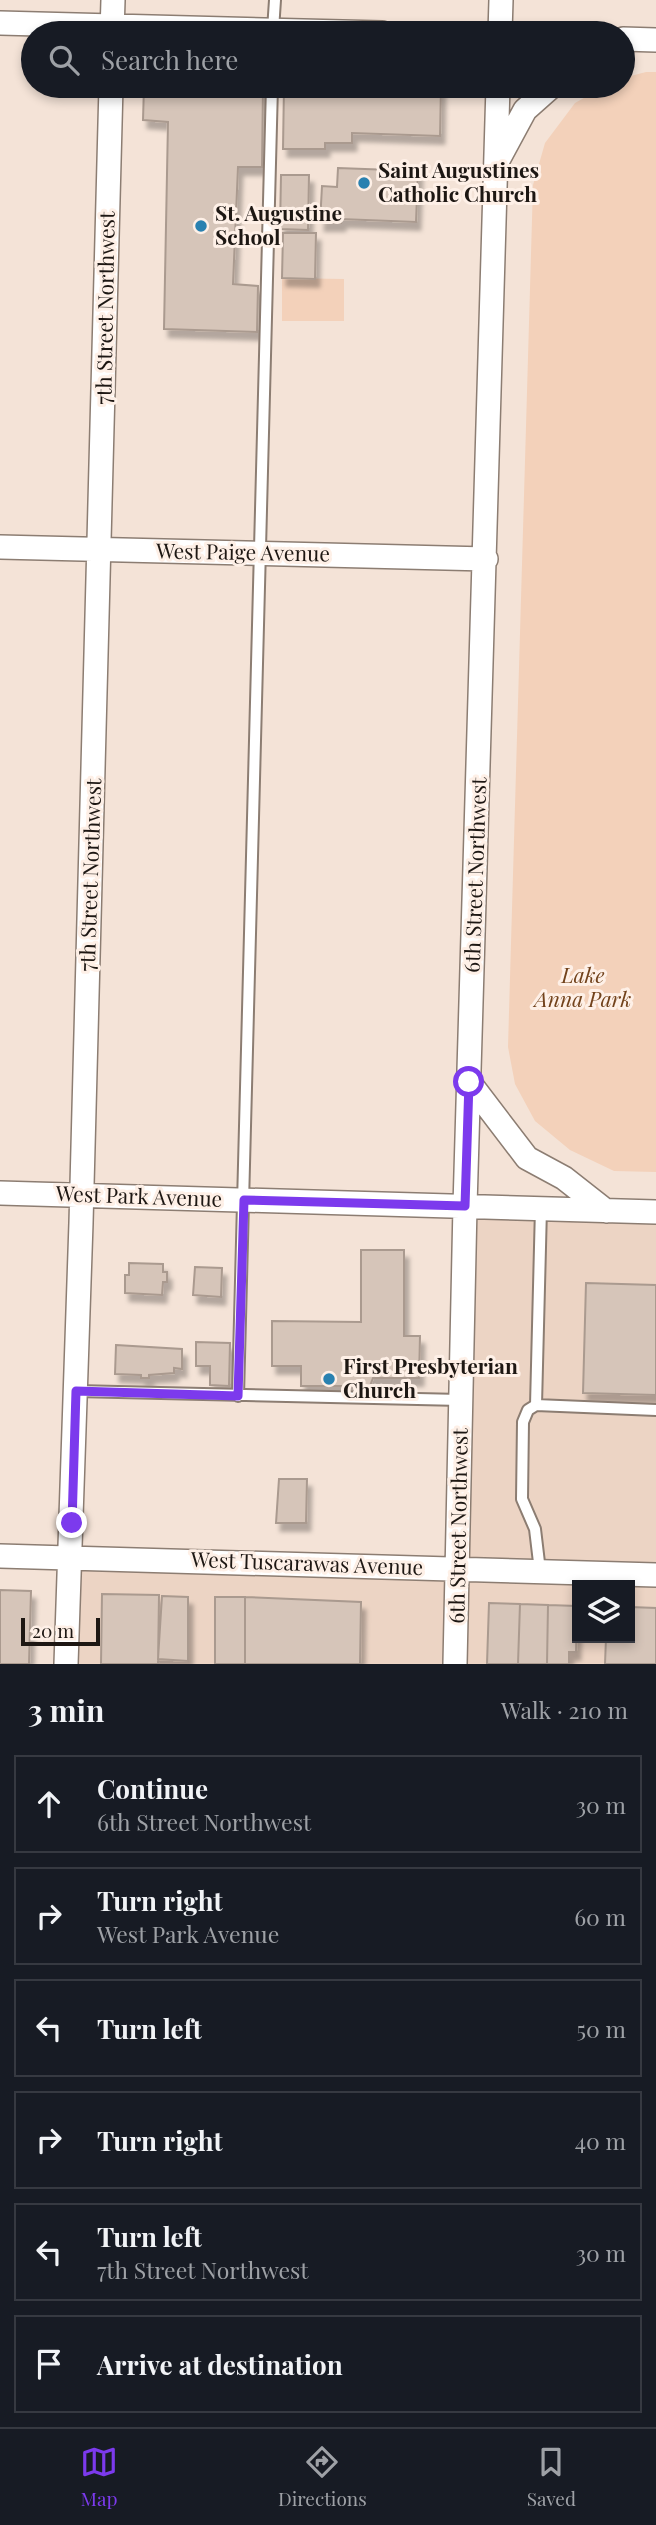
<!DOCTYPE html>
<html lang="en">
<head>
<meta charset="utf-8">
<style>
	body { margin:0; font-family:"Playfair Display",serif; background:#20242c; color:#f1f3f6 }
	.controls { position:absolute; right:21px; bottom:21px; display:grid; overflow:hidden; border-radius:0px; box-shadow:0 4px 10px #0003 }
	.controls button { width:63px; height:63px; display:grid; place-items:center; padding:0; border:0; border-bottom:2px solid #363941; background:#171b24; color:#f1f3f6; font:35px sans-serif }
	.scale { position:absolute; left:21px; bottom:18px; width:79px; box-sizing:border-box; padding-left:7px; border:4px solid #1d1713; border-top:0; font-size:19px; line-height:24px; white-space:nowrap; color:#1d1713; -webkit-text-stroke:5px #fef0e7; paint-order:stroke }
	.stop { position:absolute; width:21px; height:21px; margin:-16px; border:5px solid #7c3aed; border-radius:50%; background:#fff }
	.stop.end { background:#7c3aed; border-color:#fff; box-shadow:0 2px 7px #0008 }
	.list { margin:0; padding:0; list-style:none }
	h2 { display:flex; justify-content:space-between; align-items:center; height:91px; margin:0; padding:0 28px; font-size:30px }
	h2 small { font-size:23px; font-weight:400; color:#9ea1a6 }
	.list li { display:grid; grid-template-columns:46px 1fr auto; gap:21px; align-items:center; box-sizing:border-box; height:98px; margin:0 14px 14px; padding:0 14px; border:2px solid #363941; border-radius:0px }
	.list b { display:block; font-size:26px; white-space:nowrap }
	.list p { margin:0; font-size:23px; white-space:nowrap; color:#9ea1a6 }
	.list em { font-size:23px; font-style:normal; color:#9ea1a6 }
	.icon { flex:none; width:38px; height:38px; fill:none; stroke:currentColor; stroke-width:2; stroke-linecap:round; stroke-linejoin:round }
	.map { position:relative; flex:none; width:656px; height:1664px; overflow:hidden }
	.search { position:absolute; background:#171b24; box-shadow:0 4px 10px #0003; left:21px; right:21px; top:21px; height:77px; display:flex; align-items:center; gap:18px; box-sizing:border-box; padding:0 24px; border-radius:38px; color:#9ea1a6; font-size:26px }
	.sheet { height:763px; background:#171b24 }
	nav { display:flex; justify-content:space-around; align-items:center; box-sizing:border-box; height:98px; border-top:2px solid #363941; background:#171b24; font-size:19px; color:#9ea1a6 }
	nav a { display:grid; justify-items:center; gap:4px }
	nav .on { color:#7c3aed }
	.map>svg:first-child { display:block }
	.built { fill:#ecd4c4; fill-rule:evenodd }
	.green { fill:#f3d1ba }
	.building { fill:#d6c5b9; stroke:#aa9a8f; stroke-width:2; filter:url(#shadow) }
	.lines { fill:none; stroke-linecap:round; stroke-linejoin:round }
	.service-casing { stroke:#8c7d72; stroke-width:14 }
	.minor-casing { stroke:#8c7d72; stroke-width:26 }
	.service { stroke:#fff; stroke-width:10 }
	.minor { stroke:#fff; stroke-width:23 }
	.route { stroke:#7c3aed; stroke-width:9 }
	.poi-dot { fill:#2a81b0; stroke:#fef0e7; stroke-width:2.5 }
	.labels { text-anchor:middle; stroke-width:6; stroke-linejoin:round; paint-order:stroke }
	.poi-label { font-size:21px; font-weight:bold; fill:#1d1713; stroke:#fef0e7; text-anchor:start }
	.street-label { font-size:21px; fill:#1d1713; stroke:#fef0e7 }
	.park-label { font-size:21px; font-style:italic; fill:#72421b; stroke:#fef0e7 }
</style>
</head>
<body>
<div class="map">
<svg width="656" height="1664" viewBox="0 0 656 1664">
	<defs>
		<filter id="shadow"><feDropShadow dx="4.5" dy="8" stdDeviation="2" flood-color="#0004"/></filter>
	</defs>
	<rect width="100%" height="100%" fill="#f4e3d7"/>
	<path class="built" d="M 465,1206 L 656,1212 L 656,1664 L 66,1664 L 71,1557 L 459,1569 ZM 577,1585 L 630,1585 L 630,1638 L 577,1638 Z"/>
	<path class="green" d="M 646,72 L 656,72 L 656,1172 L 614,1171 L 570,1150 L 535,1121 L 515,1084 L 508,1047 L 533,185 L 545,143 L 575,103 L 605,86 L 623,86 L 623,78 Z
		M 282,278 L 344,279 L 344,321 L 282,321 Z"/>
	<path class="building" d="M 144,86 L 263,86 L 262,167 L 238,167 L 233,284 L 258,286 L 257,332 L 164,329 L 168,122 L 143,120 Z
		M 284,86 L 441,86 L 440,136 L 352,133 L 352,143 L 325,143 L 325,149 L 283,149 Z
		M 338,168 L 418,171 L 416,222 L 341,219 L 341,223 L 320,223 L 322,186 L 337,187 Z
		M 281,175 L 309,175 L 308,230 L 280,229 Z
		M 283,233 L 316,233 L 315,279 L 282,278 Z
		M 361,1250 L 404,1250 L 404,1336 L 420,1336 L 419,1378 L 373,1378 L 370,1386 L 301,1386 L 301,1366 L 272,1366 L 272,1321 L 361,1322 Z
		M 129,1263 L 163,1264 L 163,1272 L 167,1272 L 167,1282 L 163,1282 L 162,1295 L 125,1293 L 125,1275 L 129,1275 Z
		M 195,1267 L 222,1268 L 221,1297 L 193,1295 Z
		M 586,1283 L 656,1285 L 656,1395 L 583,1393 Z
		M 196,1342 L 230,1343 L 229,1386 L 210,1385 L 210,1366 L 196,1366 Z
		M 116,1345 L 182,1349 L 182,1369 L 174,1368 L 174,1373 L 149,1375 L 149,1378 L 141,1378 L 141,1375 L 115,1374 Z
		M 279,1479 L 307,1479 L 306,1523 L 276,1523 Z
		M 0,1590 L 31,1591 L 29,1664 L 0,1664 Z
		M 102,1594 L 159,1595 L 158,1664 L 101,1664 Z
		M 162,1596 L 188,1597 L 188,1661 L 158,1659 Z
		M 215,1597 L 245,1597 L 245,1664 L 215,1664 Z
		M 245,1597 L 361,1602 L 360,1664 L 245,1664 Z
		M 489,1603 L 520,1604 L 518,1664 L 487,1664 Z
		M 520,1604 L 548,1605 L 547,1664 L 518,1664 Z
		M 548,1605 L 577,1606 L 576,1652 L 569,1652 L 569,1664 L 547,1664 Z
		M 630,1607 L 656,1608 L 656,1664 L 605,1664 L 606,1638 L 630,1638 Z"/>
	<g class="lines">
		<defs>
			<path id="service" d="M 273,30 L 275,0
				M 76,1391 L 461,1400
				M 238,1396 L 272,86
				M 536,1405 L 541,1208
				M 540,1571 L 535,1529 L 522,1499 L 523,1422 L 528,1410 L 536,1405 L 656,1410"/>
			<path id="minor" d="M 0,23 L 382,33
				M 112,33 L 113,0
				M 500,33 L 501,0
				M 623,39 L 656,40
				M 498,160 L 525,110 L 552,86
				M 0,547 L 486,559
				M 469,1082 L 527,1158 L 564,1178 L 606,1211
				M 0,1193 L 656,1212
				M 0,1556 L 656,1575
				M 66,1664 L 81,1223 L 111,86
				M 455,1664 L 465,1206 L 498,86"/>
		</defs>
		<use href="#service" class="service-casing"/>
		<use href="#minor" class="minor-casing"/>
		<use href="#service" class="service"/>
		<use href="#minor" class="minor"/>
	</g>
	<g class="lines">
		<path class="route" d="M 72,1523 L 76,1391 L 238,1396 L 244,1200 L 465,1206 L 469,1082"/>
	</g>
	<g class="poi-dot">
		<circle cx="364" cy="183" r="7"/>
		<circle cx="201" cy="226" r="7"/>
		<circle cx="329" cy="1379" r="7"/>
	</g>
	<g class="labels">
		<g class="poi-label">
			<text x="378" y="178">Saint Augustines<tspan x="378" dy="24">Catholic Church</tspan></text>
			<text x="215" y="221">St. Augustine<tspan x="215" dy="24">School</tspan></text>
			<text x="343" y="1374">First Presbyterian<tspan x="343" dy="24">Church</tspan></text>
		</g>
		<g class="street-label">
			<text transform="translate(106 308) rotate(-89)" y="7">7th Street Northwest</text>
			<text transform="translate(243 553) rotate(1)" y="7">West Paige Avenue</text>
			<text transform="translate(91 875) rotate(-88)" y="7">7th Street Northwest</text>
			<text transform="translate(476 875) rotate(-88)" y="7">6th Street Northwest</text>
			<text transform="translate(139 1197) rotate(2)" y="7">West Park Avenue</text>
			<text transform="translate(459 1526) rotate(-89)" y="7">6th Street Northwest</text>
			<text transform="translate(307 1564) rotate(2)" y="7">West Tuscarawas Avenue</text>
		</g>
		<g class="park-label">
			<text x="583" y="983">Lake<tspan x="583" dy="24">Anna Park</tspan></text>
		</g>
	</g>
</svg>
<div class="controls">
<button><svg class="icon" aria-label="layers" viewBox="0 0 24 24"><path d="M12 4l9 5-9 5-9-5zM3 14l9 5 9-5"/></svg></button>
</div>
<div class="scale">20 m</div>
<div class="stop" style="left:469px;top:1082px"></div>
<div class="stop end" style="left:72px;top:1523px"></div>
<div class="search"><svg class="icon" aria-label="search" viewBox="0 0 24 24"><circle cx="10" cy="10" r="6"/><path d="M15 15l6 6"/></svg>Search here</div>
</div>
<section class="sheet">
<h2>3 min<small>Walk · 210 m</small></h2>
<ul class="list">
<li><svg class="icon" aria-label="ahead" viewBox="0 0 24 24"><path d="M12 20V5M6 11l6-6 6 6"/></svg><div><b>Continue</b><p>6th Street Northwest</p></div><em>30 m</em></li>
<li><svg class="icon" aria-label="right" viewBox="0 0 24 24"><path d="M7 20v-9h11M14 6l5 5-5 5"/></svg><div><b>Turn right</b><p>West Park Avenue</p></div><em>60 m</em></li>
<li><svg class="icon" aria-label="left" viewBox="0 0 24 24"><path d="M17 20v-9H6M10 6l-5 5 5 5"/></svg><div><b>Turn left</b></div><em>50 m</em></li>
<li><svg class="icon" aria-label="right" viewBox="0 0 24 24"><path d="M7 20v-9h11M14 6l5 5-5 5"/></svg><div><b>Turn right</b></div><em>40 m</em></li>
<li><svg class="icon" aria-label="left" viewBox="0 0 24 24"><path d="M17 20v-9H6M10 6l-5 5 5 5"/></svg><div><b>Turn left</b><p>7th Street Northwest</p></div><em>30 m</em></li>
<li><svg class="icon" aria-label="arrive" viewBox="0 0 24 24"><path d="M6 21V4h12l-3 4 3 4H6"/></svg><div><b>Arrive at destination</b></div></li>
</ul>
</section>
<nav>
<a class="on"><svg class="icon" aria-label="map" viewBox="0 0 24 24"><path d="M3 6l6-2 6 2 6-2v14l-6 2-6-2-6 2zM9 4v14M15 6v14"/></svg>Map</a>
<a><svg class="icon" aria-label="directions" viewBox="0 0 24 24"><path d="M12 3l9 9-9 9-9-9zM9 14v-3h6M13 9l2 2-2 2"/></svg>Directions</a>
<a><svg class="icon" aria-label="saved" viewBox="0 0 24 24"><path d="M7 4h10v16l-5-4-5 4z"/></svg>Saved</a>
</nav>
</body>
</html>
